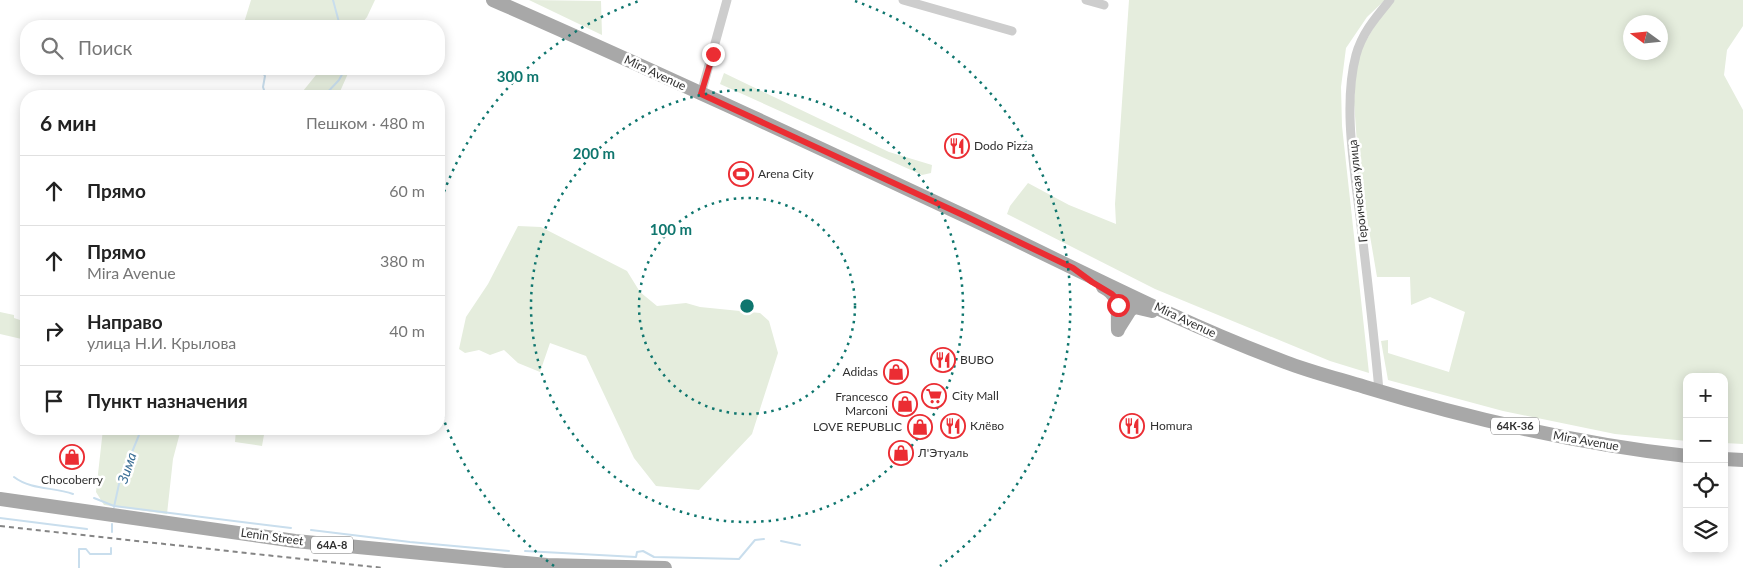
<!DOCTYPE html>
<html lang="ru">
<head>
<meta charset="utf-8">
<style>
	body { margin:0; font-family:Lato,sans-serif; background:#f6f6f6; color:#222 }
	.controls { position:absolute; right:15px; bottom:15px; display:grid; overflow:hidden; border-radius:10px; box-shadow:0 2px 12px #0003 }
	.controls button { width:45px; height:45px; display:grid; place-items:center; padding:0; border:0; border-bottom:1px solid #e0e0e0; background:#fff; color:#222; font:25px sans-serif }
	.compass { position:absolute; left:1623px; top:15px; width:45px; height:45px; border-radius:50%; background:#fff; box-shadow:0 2px 12px #0003; rotate:285deg }
	.stop { position:absolute; width:15px; height:15px; margin:-11px; border:4px solid #eb2d33; border-radius:50%; background:#fff }
	.stop.end { background:#eb2d33; border-color:#fff; box-shadow:0 1px 5px #0008 }
	.list { margin:0; padding:0; list-style:none }
	h2 { display:flex; justify-content:space-between; align-items:center; height:65px; margin:0; padding:0 20px; font-size:21px }
	h2 small { font-size:16px; font-weight:400; color:#767676 }
	.list li { display:grid; grid-template-columns:32px 1fr auto; gap:15px; align-items:center; box-sizing:border-box; height:70px; padding:0 20px; border-top:1px solid #e0e0e0 }
	.list b { display:block; font-size:19px; white-space:nowrap }
	.list p { margin:0; font-size:16px; white-space:nowrap; color:#767676 }
	.list em { font-size:16px; font-style:normal; color:#767676 }
	.icon { flex:none; width:28px; height:28px; fill:none; stroke:currentColor; stroke-width:2; stroke-linecap:round; stroke-linejoin:round }
	.map { position:relative; flex:none; width:1743px; height:568px; overflow:hidden }
	.search { position:absolute; background:#fff; box-shadow:0 2px 12px #0003; left:20px; top:20px; width:425px; height:55px; display:flex; align-items:center; gap:12px; box-sizing:border-box; padding:0 18px; border-radius:20px; color:#767676; font-size:19px }
	.panel { position:absolute; background:#fff; box-shadow:0 2px 12px #0003; left:20px; top:90px; width:425px; height:345px; border-radius:20px }
	.map>svg:first-child { display:block }
	.green { fill:#e5eddd; fill-rule:evenodd }
	.lines { fill:none; stroke-linecap:round; stroke-linejoin:round }
	.stream { stroke:#c9deed; stroke-width:2 }
	.minor { stroke:#cdcdcd; stroke-width:9 }
	.primary { stroke:#a8a8a8; stroke-width:14 }
	.rail { stroke:#858585; stroke-width:2; stroke-dasharray:5 4; stroke-linecap:butt }
	.route { stroke:#eb2d33; stroke-width:6 }
	.ring { fill:none; stroke:#0f766e; stroke-width:2.5; stroke-dasharray:2.5 5 }
	.labels { text-anchor:middle; stroke-width:5; stroke-linejoin:round; paint-order:stroke }
	.shield { fill:#fff; stroke:#6e6e6e; stroke-width:1 }
	.shield-label { font-size:11px; font-weight:bold; fill:#303030 }
	.street-label { font-size:12px; fill:#303030; stroke:#fff }
	.poi-label { font-size:12px; fill:#303030; stroke:#fff; text-anchor:start }
	.water-label { font-size:14px; font-style:italic; fill:#3a6e95; stroke:#fff }
	.centre { fill:#0f766e; stroke:#fff; stroke-width:2.5 }
	.ring-label { font-size:15px; text-anchor:middle; font-weight:bold; fill:#0f766e; stroke:#fff; stroke-width:5; stroke-linejoin:round; paint-order:stroke }
</style>
</head>
<body>
<div class="map">
<svg width="1743" height="568" viewBox="0 0 1743 568">
	<rect width="100%" height="100%" fill="#fff"/>
	<path class="green" d="M 251,0 L 375,0 L 367,17 L 360,26 L 243,26 Z
		M 529,0 L 601,1 L 602,35 Z
		M 1129,0 L 1385,0 L 1367,17 L 1346,48 L 1341,87 L 1342,126 L 1369,373 L 1330,361 L 1155,289 L 1007,214 L 1010,206 L 1028,183 L 1069,205 L 1116,224 L 1115,204 Z
		M 1390,0 L 1743,0 L 1743,26 L 1727,50 L 1724,75 L 1743,110 L 1743,444 L 1724,443 L 1724,377 L 1687,377 L 1687,441 L 1615,434 L 1503,411 L 1388,380 L 1381,341 L 1388,340 L 1388,353 L 1449,372 L 1465,312 L 1430,297 L 1411,305 L 1410,277 L 1377,277 L 1359,171 L 1354,102 L 1357,56 ZM 1630,22 L 1660,22 L 1660,52 L 1630,52 Z
		M 330,69 L 350,69 L 338,96 L 299,96 L 320,70 Z
		M 724,73 L 889,152 L 932,165 L 931,173 L 922,175 L 720,84 Z
		M 518,226 L 541,227 L 627,271 L 640,292 L 657,306 L 686,303 L 700,307 L 760,313 L 769,321 L 778,353 L 752,434 L 699,490 L 656,486 L 634,458 L 586,356 L 550,343 L 540,372 L 518,363 L 504,350 L 490,355 L 479,350 L 465,353 L 459,349 L 466,317 L 488,284 Z
		M 0,312 L 14,315 L 14,318 L 26,322 L 26,340 L 0,334 Z
		M 103,429 L 181,429 L 173,459 L 167,514 L 104,505 L 96,492 Z
		M 236,429 L 265,429 L 262,446 L 235,442 Z"/>
	<g class="lines">
		<path class="stream" d="M 333,0 L 340,26
			M 260,69 L 265,76 L 263,87 L 266,96
			M 324,96 L 339,80 L 345,69
			M 14,477 C 31,490 54,487 73,494
			M 94,498 L 114,506 L 291,528
			M 114,507 L 119,484 L 139,435 L 140,429
			M 0,518 L 87,529
			M 311,530 L 410,542 L 509,551
			M 112,532 L 112,524
			M 781,541 L 800,545
			M 525,551 L 636,557 L 637,552 L 643,551 L 654,557 L 739,559 L 755,540 L 764,539
			M 79,568 L 79,549 L 86,549 L 90,554 L 111,554 L 111,548"/>
		<path class="minor" d="M 903,0 L 1012,31
			M 1086,0 L 1104,5
			M 701,94 L 727,0
			M 1379,391 C 1374,333 1367,275 1360,217 C 1354,167 1343,104 1356,55 C 1362,33 1376,17 1390,0"/>
		<path class="primary" d="M 493,0 C 651,69 807,142 963,215 C 1070,265 1174,321 1285,362 C 1311,372 1339,379 1365,387 C 1470,419 1578,444 1687,456
			M 1103,287 C 1122,296 1117,312 1118,330
			M 1118,329 L 1130,310 L 1135,307 L 1152,311
			M 1724,459 L 1743,460
			M 0,499 L 295,541 L 547,565 L 665,568"/>
		<path class="rail" d="M 0,526 L 384,568"/>
	</g>
	<g class="lines">
		<path class="route" d="M 713,54 L 701,94 L 965,216 L 1073,268 L 1092,282 L 1112,294 L 1117,299 L 1118,305"/>
	</g>
	<g class="ring">
		<circle cx="747" cy="306" r="108"/>
		<circle cx="747" cy="306" r="216"/>
		<path d="M554 566A324 324 0 0 1 439 406M439 206A324 324 0 0 1 639 1M855 1A324 324 0 0 1 940 566"/>
	</g>
	<defs>
		<symbol id="restaurant-ring" viewBox="-11 -11 22 22"><circle r="9.5" fill="#fff" stroke="#eb2d33" stroke-width="1.5"/><path d="M-5-6h1v4h1v-4h1v4h1v-4h1v5L-1.5 .5V6h-2V.5L-5-1ZM5-6V6H3V1.5H1.5Q1.5-4 5-6Z" fill="#eb2d33"/></symbol>
		<symbol id="stadium-ring" viewBox="-11 -11 22 22"><circle r="9.5" fill="#fff" stroke="#eb2d33" stroke-width="1.5"/><path d="M0-5a6.5 5 0 1 0 0 10a6.5 5 0 1 0 0-10ZM-3.5-1.8h7v3.6h-7Z" fill="#eb2d33"/></symbol>
		<symbol id="shop-ring" viewBox="-11 -11 22 22"><circle r="9.5" fill="#fff" stroke="#eb2d33" stroke-width="1.5"/><path d="M-5-2.5h2.3a2.7 3.5 0 0 1 5.4 0H5L5.5 6h-11ZM-1.5-2.5h3a1.5 2.3 0 0 0-3 0Z" fill="#eb2d33"/></symbol>
		<symbol id="supermarket-ring" viewBox="-11 -11 22 22"><circle r="9.5" fill="#fff" stroke="#eb2d33" stroke-width="1.5"/><path d="M-6-5.5h2.5l.6 2H6L4.5 2H-2.5L-4.4-4H-6ZM-1.5 3.2a1.3 1.3 0 1 0 .1 0ZM3 3.2a1.3 1.3 0 1 0 .1 0Z" fill="#eb2d33"/></symbol>
	</defs>
	<g fill-rule="evenodd">
		<use href="#restaurant-ring" x="943" y="132" width="28" height="28"/>
		<use href="#stadium-ring" x="727" y="160" width="28" height="28"/>
		<use href="#restaurant-ring" x="929" y="346" width="28" height="28"/>
		<use href="#shop-ring" x="882" y="358" width="28" height="28"/>
		<use href="#supermarket-ring" x="920" y="382" width="28" height="28"/>
		<use href="#shop-ring" x="891" y="390" width="28" height="28"/>
		<use href="#restaurant-ring" x="939" y="412" width="28" height="28"/>
		<use href="#restaurant-ring" x="1118" y="412" width="28" height="28"/>
		<use href="#shop-ring" x="906" y="413" width="28" height="28"/>
		<use href="#shop-ring" x="887" y="439" width="28" height="28"/>
		<use href="#shop-ring" x="58" y="443" width="28" height="28"/>
	</g>
	<g class="labels">
		<g class="shield">
			<rect x="1491" y="417.5" width="48" height="17" rx="4"/>
			<rect x="311" y="536.5" width="42" height="17" rx="4"/>
		</g>
		<g class="shield-label">
			<text x="1515" y="430">64К-36</text>
			<text x="332" y="549">64А-8</text>
		</g>
		<g class="street-label">
			<text transform="translate(655 73) rotate(25)" y="4">Mira Avenue</text>
			<text transform="translate(1358 191) rotate(-96)" y="4">Героическая улица</text>
			<text transform="translate(1185 320) rotate(25)" y="4">Mira Avenue</text>
			<text transform="translate(1586 441) rotate(10)" y="4">Mira Avenue</text>
			<text transform="translate(272 537) rotate(8)" y="4">Lenin Street</text>
		</g>
		<g class="poi-label">
			<text x="974" y="150">Dodo Pizza</text>
			<text x="758" y="178">Arena City</text>
			<text x="960" y="364">BUBO</text>
			<text x="878" y="376" text-anchor="end">Adidas</text>
			<text x="952" y="400">City Mall</text>
			<text x="888" y="401" text-anchor="end">Francesco<tspan x="888" dy="14">Marconi</tspan></text>
			<text x="970" y="430">Клёво</text>
			<text x="1150" y="430">Homura</text>
			<text x="902" y="431" text-anchor="end">LOVE REPUBLIC</text>
			<text x="918" y="457">Л'Этуаль</text>
			<text x="72" y="484" text-anchor="middle">Chocoberry</text>
		</g>
		<g class="water-label">
			<text transform="translate(127 468) rotate(-72)" y="5">Зима</text>
		</g>
	</g>
	<circle cx="747" cy="306" r="8" class="centre"/>
	<g class="ring-label">
		<text x="518" y="82">300 m</text>
		<text x="594" y="159">200 m</text>
		<text x="671" y="235">100 m</text>
	</g>
</svg>
<div class="controls">
<button>+</button>
<button>−</button>
<button><svg class="icon" aria-label="locate" viewBox="0 0 24 24"><circle cx="12" cy="12" r="6"/><path d="M12 2v4M12 18v4M2 12h4M18 12h4"/></svg></button>
<button><svg class="icon" aria-label="layers" viewBox="0 0 24 24"><path d="M12 4l9 5-9 5-9-5zM3 14l9 5 9-5"/></svg></button>
</div>
<svg class="compass" viewBox="-18 -18 36 36"><path d="M0-13l5 13h-10z" fill="#e53935"/><path d="M0 13l5-13h-10z" fill="#767676"/></svg>
<div class="stop" style="left:1118px;top:305px"></div>
<div class="stop end" style="left:713px;top:54px"></div>
<div class="search"><svg class="icon" aria-label="search" viewBox="0 0 24 24"><circle cx="10" cy="10" r="6"/><path d="M15 15l6 6"/></svg>Поиск</div>
<section class="panel">
<h2>6 мин<small>Пешком · 480 m</small></h2>
<ul class="list">
<li><svg class="icon" aria-label="ahead" viewBox="0 0 24 24"><path d="M12 20V5M6 11l6-6 6 6"/></svg><div><b>Прямо</b></div><em>60 m</em></li>
<li><svg class="icon" aria-label="ahead" viewBox="0 0 24 24"><path d="M12 20V5M6 11l6-6 6 6"/></svg><div><b>Прямо</b><p>Mira Avenue</p></div><em>380 m</em></li>
<li><svg class="icon" aria-label="right" viewBox="0 0 24 24"><path d="M7 20v-9h11M14 6l5 5-5 5"/></svg><div><b>Направо</b><p>улица Н.И. Крылова</p></div><em>40 m</em></li>
<li><svg class="icon" aria-label="arrive" viewBox="0 0 24 24"><path d="M6 21V4h12l-3 4 3 4H6"/></svg><div><b>Пункт назначения</b></div></li>
</ul>
</section>
</div>
</body>
</html>
